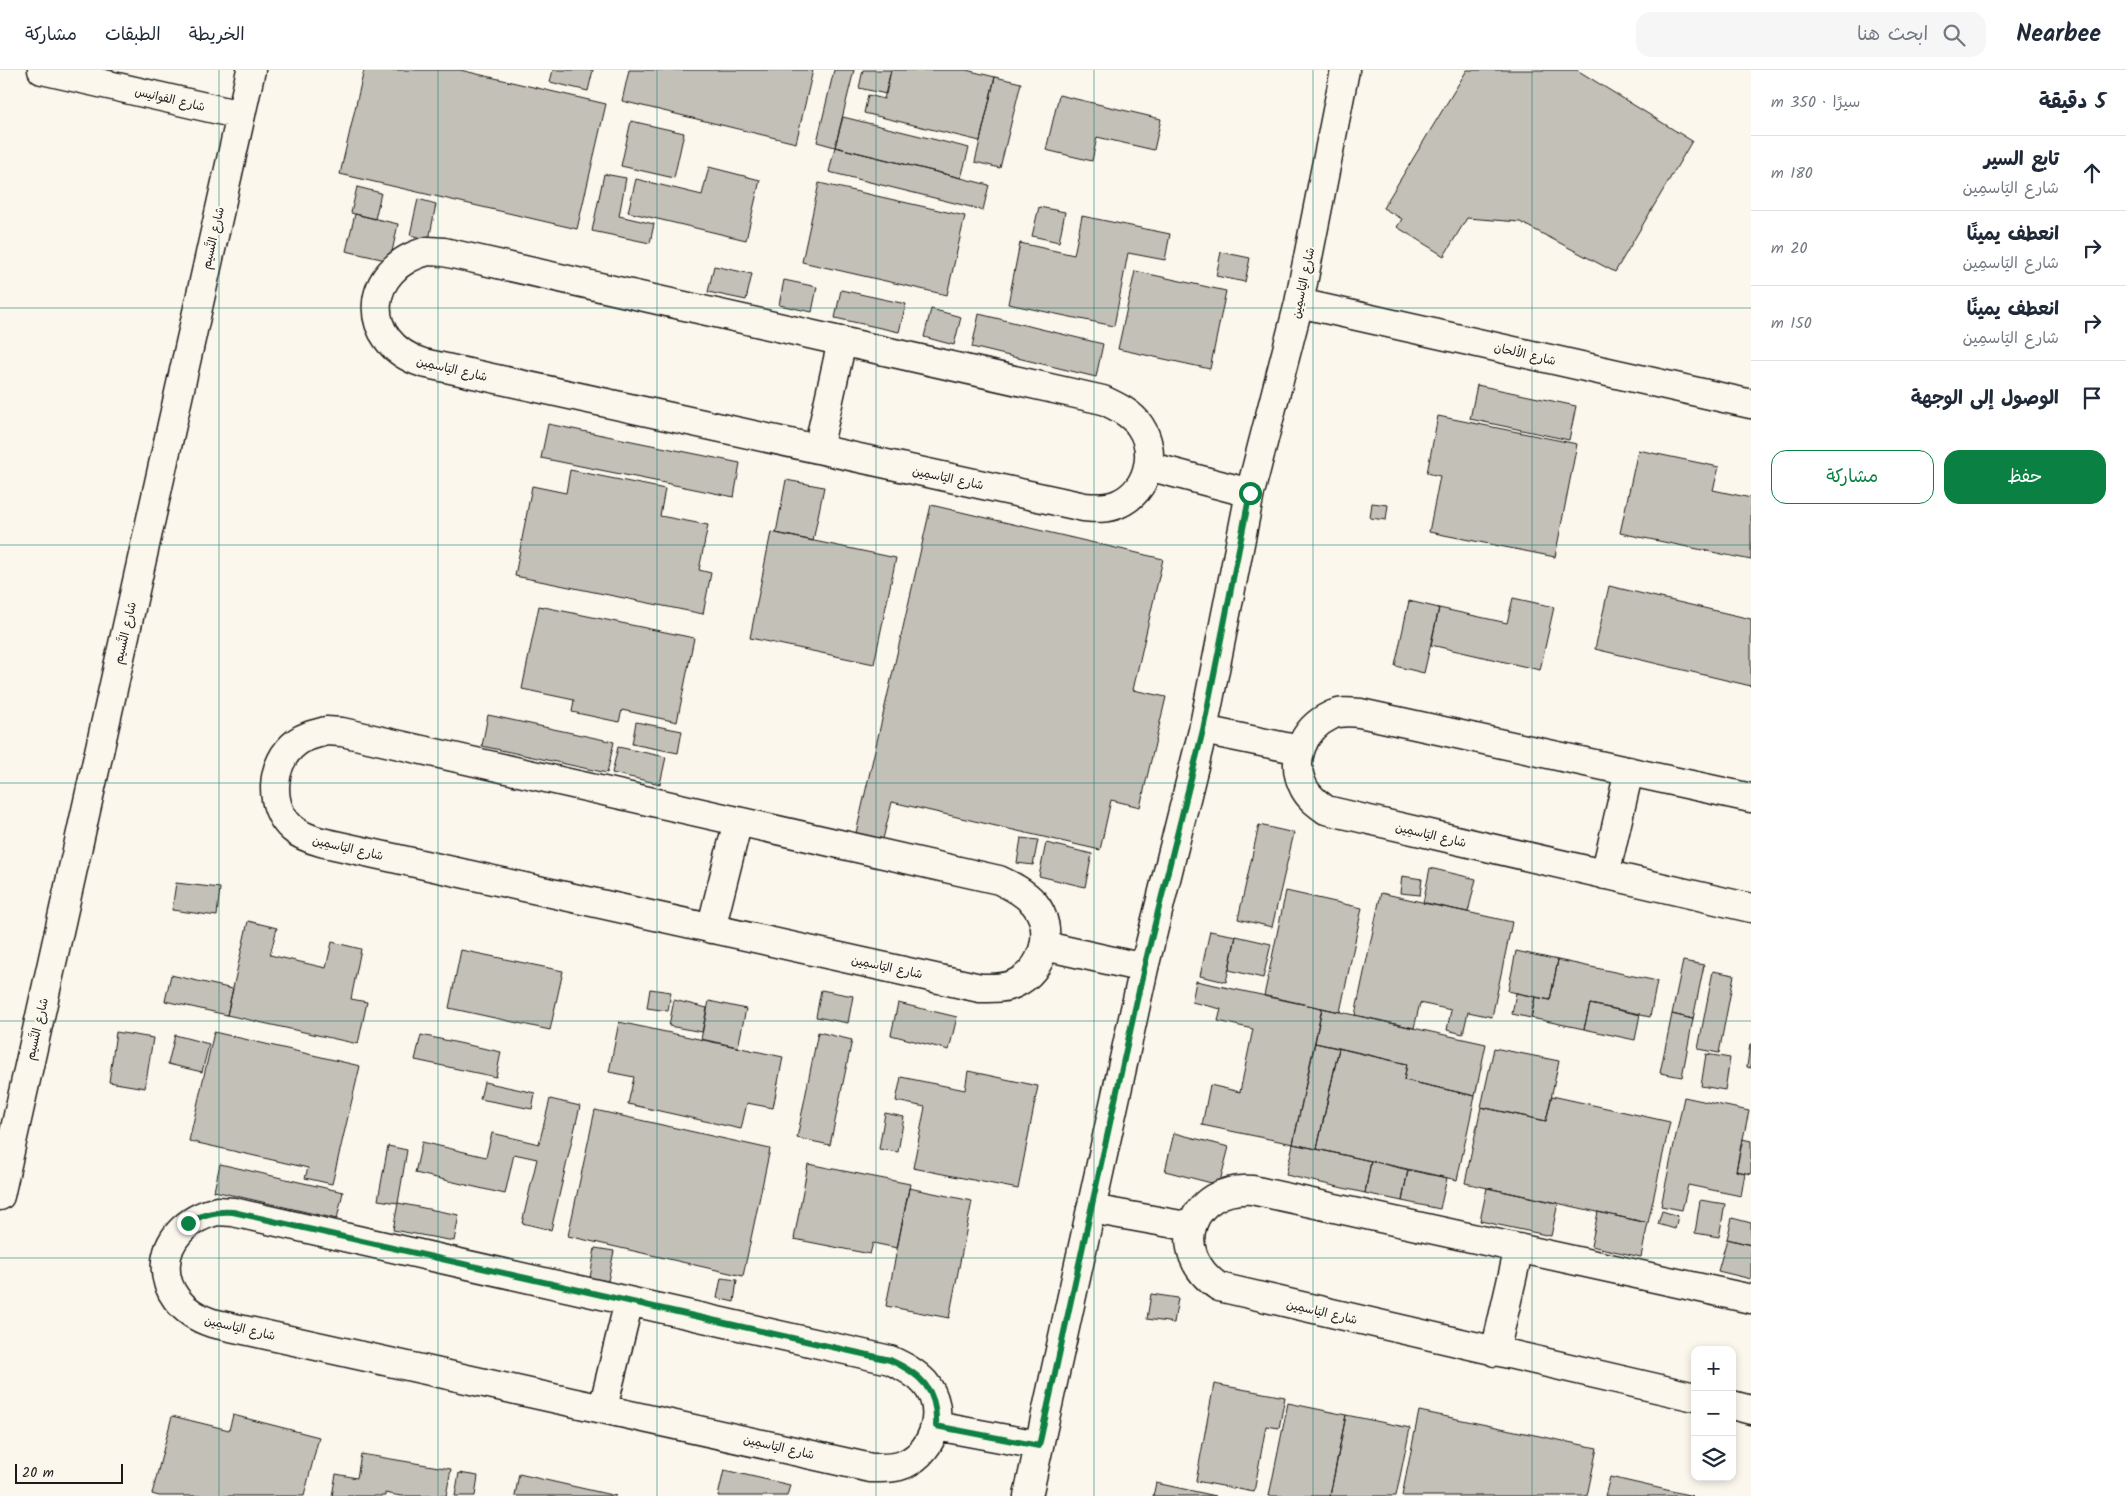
<!DOCTYPE html>
<html lang="ar">
<head>
<meta charset="utf-8">
<style>
	body { margin:0; font-family:Kalam,"Playpen Sans Arabic",sans-serif; background:#f6f6f7; color:#1f2937; direction:rtl }
	.controls { position:absolute; right:15px; bottom:15px; display:grid; overflow:hidden; border-radius:10px; box-shadow:0 2px 8px #0003 }
	.controls button { width:45px; height:45px; display:grid; place-items:center; padding:0; border:0; border-bottom:1px solid #e0e1e3; background:#fff; color:#1f2937; font:25px sans-serif }
	.scale { position:absolute; left:15px; bottom:12px; width:108px; box-sizing:border-box; padding-left:5px; border:2px solid #1c1c1c; border-top:0; font-size:14px; line-height:18px; white-space:nowrap; color:#1c1c1c; -webkit-text-stroke:4px #fbf7ec; paint-order:stroke }
	.stop { position:absolute; width:15px; height:15px; margin:-11px; border:4px solid #0b8043; border-radius:50%; background:#fff }
	.stop.end { background:#0b8043; border-color:#fff; box-shadow:0 1px 5px #0008 }
	.list { margin:0; padding:0; list-style:none }
	h2 { display:flex; justify-content:space-between; align-items:center; height:65px; margin:0; padding:0 20px; font-size:21px }
	h2 small { font-size:16px; font-weight:400; color:#747a83 }
	.list li { display:grid; grid-template-columns:32px 1fr auto; gap:15px; align-items:center; box-sizing:border-box; height:75px; padding:0 20px; border-top:1px solid #e0e1e3 }
	.list b { display:block; font-size:19px; white-space:nowrap }
	.list p { margin:0; font-size:16px; white-space:nowrap; color:#747a83 }
	.list em { font-size:16px; font-style:normal; color:#747a83 }
	.actions { display:flex; gap:10px; padding:15px 20px }
	.actions a { flex:1; padding:11px 0; border:1px solid #0b8043; border-radius:15px; text-align:center; font-size:18px; color:#0b8043 }
	.actions .main { background:#0b8043; color:#fff }
	.icon { flex:none; width:28px; height:28px; fill:none; stroke:currentColor; stroke-width:2; stroke-linecap:round; stroke-linejoin:round }
	.map { position:relative; flex:none; width:1751px; height:1426px; overflow:hidden; direction:ltr }
	header { display:flex; align-items:center; gap:30px; box-sizing:border-box; height:70px; padding:0 25px; background:#fff; border-bottom:1px solid #e0e1e3 }
	header strong { font-size:24px }
	nav { display:flex; gap:28px; margin-inline-start:auto; font-size:18px }
	.search { width:350px; height:45px; background:#f6f6f7; display:flex; align-items:center; gap:12px; box-sizing:border-box; padding:0 18px; border-radius:15px; color:#747a83; font-size:19px }
	main { display:flex }
	aside { flex:1; background:#fff }
	.map>svg:first-child { display:block }
	.building { fill:#c3c0b8; stroke:#1c1c1c }
	.lines { fill:none; stroke-linecap:round; stroke-linejoin:round }
	.minor-casing { stroke:#1c1c1c; stroke-width:31 }
	.minor { stroke:#fbf7ec; stroke-width:28 }
	.route { stroke:#0b8043; stroke-width:6 }
	.grid { fill:none; stroke:#0f766e; stroke-width:1; stroke-opacity:0.55 }
	.labels { text-anchor:middle; stroke-width:4; stroke-linejoin:round; paint-order:stroke }
	.street-label { font-size:12px; fill:#1c1c1c; stroke:#fbf7ec }
</style>
</head>
<body>
<header>
<strong>Nearbee</strong>
<div class="search"><svg class="icon" aria-label="search" viewBox="0 0 24 24"><circle cx="10" cy="10" r="6"/><path d="M15 15l6 6"/></svg>ابحث هنا</div>
<nav><a>الخريطة</a><a>الطبقات</a><a>مشاركة</a></nav>
</header>
<main>
<aside>
<h2>5 دقيقة<small>سيرًا · 350 m</small></h2>
<ul class="list">
<li><svg class="icon" aria-label="ahead" viewBox="0 0 24 24"><path d="M12 20V5M6 11l6-6 6 6"/></svg><div><b>تابع السير</b><p>شارع اليَاسمِين</p></div><em>180 m</em></li>
<li><svg class="icon" aria-label="right" viewBox="0 0 24 24"><path d="M7 20v-9h11M14 6l5 5-5 5"/></svg><div><b>انعطف يمينًا</b><p>شارع اليَاسمِين</p></div><em>20 m</em></li>
<li><svg class="icon" aria-label="right" viewBox="0 0 24 24"><path d="M7 20v-9h11M14 6l5 5-5 5"/></svg><div><b>انعطف يمينًا</b><p>شارع اليَاسمِين</p></div><em>150 m</em></li>
<li><svg class="icon" aria-label="arrive" viewBox="0 0 24 24"><path d="M6 21V4h12l-3 4 3 4H6"/></svg><div><b>الوصول إلى الوجهة</b></div></li>
</ul>
<div class="actions"><a class="main">حفظ</a><a>مشاركة</a></div>
</aside>
<div class="map">
<svg width="1751" height="1426" viewBox="0 0 1751 1426">
	<rect width="100%" height="100%" fill="#fbf7ec"/>
	<filter id="ink" filterUnits="userSpaceOnUse"><feTurbulence type="fractalNoise" baseFrequency=".02" numOctaves="2"/><feDisplacementMap in="SourceGraphic" scale="10" xChannelSelector="R" yChannelSelector="G"/><feConvolveMatrix kernelMatrix="1 2 1 2 8 2 1 2 1" color-interpolation-filters="sRGB"/></filter>
	<g filter="url(#ink)">
		<path class="building" d="M 364,0 L 460,0 L 606,34 L 577,159 L 340,104 Z
			M 553,0 L 593,0 L 588,21 L 550,12 Z
			M 629,0 L 813,0 L 796,73 L 622,31 Z
			M 834,0 L 854,0 L 835,77 L 817,72 Z
			M 863,0 L 891,0 L 886,24 L 859,18 Z
			M 891,0 L 966,0 L 995,7 L 980,71 L 864,43 L 868,25 L 884,29 Z
			M 1467,0 L 1577,0 L 1692,71 L 1615,202 L 1520,152 L 1467,148 L 1444,186 L 1397,157 L 1402,149 L 1383,138 Z
			M 995,7 L 1021,13 L 1000,98 L 975,92 Z
			M 1059,25 L 1161,49 L 1154,80 L 1097,67 L 1092,91 L 1046,80 Z
			M 843,47 L 969,78 L 961,108 L 835,77 Z
			M 631,51 L 684,63 L 674,108 L 621,96 Z
			M 835,77 L 989,115 L 983,140 L 829,102 Z
			M 709,97 L 760,110 L 746,170 L 628,142 L 636,109 L 702,125 Z
			M 604,104 L 626,108 L 619,146 L 654,154 L 650,173 L 592,161 Z
			M 819,113 L 965,146 L 947,225 L 802,192 Z
			M 357,117 L 381,123 L 375,149 L 351,143 Z
			M 418,129 L 436,134 L 429,170 L 410,165 Z
			M 1039,137 L 1065,142 L 1059,172 L 1032,166 Z
			M 355,144 L 398,154 L 390,191 L 346,181 Z
			M 1082,146 L 1170,164 L 1165,190 L 1128,183 L 1114,256 L 1008,234 L 1020,173 L 1074,185 Z
			M 1221,182 L 1250,188 L 1245,212 L 1216,206 Z
			M 714,196 L 752,204 L 746,230 L 708,222 Z
			M 1135,201 L 1226,221 L 1210,299 L 1118,279 Z
			M 784,210 L 817,217 L 812,242 L 779,235 Z
			M 841,220 L 906,234 L 899,262 L 835,248 Z
			M 931,239 L 961,247 L 954,275 L 924,267 Z
			M 979,244 L 1103,274 L 1096,307 L 972,277 Z
			M 1477,315 L 1576,336 L 1569,370 L 1470,349 Z
			M 1438,346 L 1577,374 L 1555,487 L 1429,462 L 1440,406 L 1427,403 Z
			M 548,354 L 740,393 L 734,427 L 541,388 Z
			M 1638,380 L 1719,397 L 1713,420 L 1751,428 L 1751,490 L 1620,463 Z
			M 570,400 L 665,419 L 660,446 L 708,455 L 699,500 L 711,503 L 703,544 L 515,506 L 532,416 L 566,423 Z
			M 786,410 L 824,417 L 813,471 L 776,463 Z
			M 1372,433 L 1388,435 L 1386,450 L 1370,448 Z
			M 931,435 L 1163,489 L 1133,620 L 1166,627 L 1140,737 L 1111,730 L 1100,780 L 892,732 L 883,769 L 856,763 Z
			M 771,462 L 896,488 L 874,594 L 750,568 Z
			M 1609,516 L 1751,549 L 1751,616 L 1595,579 Z
			M 1513,528 L 1554,537 L 1540,600 L 1431,575 L 1439,538 L 1507,553 Z
			M 1409,531 L 1439,538 L 1424,603 L 1395,596 Z
			M 539,536 L 694,568 L 677,652 L 622,640 L 619,652 L 572,642 L 574,630 L 522,619 Z
			M 488,645 L 614,672 L 607,703 L 482,676 Z
			M 636,652 L 682,661 L 678,683 L 632,674 Z
			M 618,677 L 666,687 L 660,714 L 612,703 Z
			M 1259,755 L 1294,763 L 1272,857 L 1238,849 Z
			M 1021,768 L 1038,770 L 1033,795 L 1017,793 Z
			M 1046,773 L 1092,784 L 1085,817 L 1039,806 Z
			M 1430,798 L 1476,809 L 1468,842 L 1423,833 Z
			M 1402,806 L 1422,809 L 1420,825 L 1400,823 Z
			M 176,813 L 220,818 L 217,846 L 172,840 Z
			M 1286,821 L 1362,838 L 1340,942 L 1264,926 Z
			M 1381,823 L 1512,852 L 1492,947 L 1468,942 L 1463,964 L 1447,960 L 1451,940 L 1420,933 L 1414,958 L 1355,945 Z
			M 248,851 L 277,858 L 270,885 L 326,898 L 332,872 L 361,879 L 351,929 L 367,932 L 358,974 L 227,945 Z
			M 1210,861 L 1236,866 L 1226,912 L 1200,906 Z
			M 1236,866 L 1271,874 L 1263,908 L 1229,900 Z
			M 461,880 L 563,901 L 550,960 L 449,938 Z
			M 1516,881 L 1558,890 L 1550,930 L 1508,921 Z
			M 1558,890 L 1657,911 L 1650,947 L 1590,934 L 1584,959 L 1531,948 L 1535,927 L 1550,930 Z
			M 1683,891 L 1704,895 L 1693,949 L 1672,944 Z
			M 1713,901 L 1734,905 L 1719,983 L 1698,979 Z
			M 171,905 L 233,919 L 227,945 L 165,931 Z
			M 1196,911 L 1322,938 L 1293,1074 L 1202,1055 L 1210,1015 L 1240,1022 L 1253,959 L 1218,951 L 1221,939 L 1192,932 Z
			M 650,919 L 671,922 L 668,941 L 647,938 Z
			M 821,920 L 853,926 L 848,953 L 816,947 Z
			M 1516,923 L 1535,927 L 1531,948 L 1512,944 Z
			M 674,930 L 707,938 L 702,962 L 669,956 Z
			M 709,931 L 746,939 L 738,977 L 701,969 Z
			M 898,933 L 957,947 L 949,980 L 891,965 Z
			M 1590,934 L 1640,944 L 1635,970 L 1584,959 Z
			M 1322,938 L 1486,974 L 1475,1026 L 1404,1010 L 1407,994 L 1315,973 Z
			M 1672,944 L 1693,949 L 1682,1007 L 1660,1003 Z
			M 619,952 L 783,987 L 773,1038 L 747,1033 L 741,1059 L 628,1034 L 634,1007 L 609,1002 Z
			M 116,962 L 153,968 L 145,1018 L 109,1012 Z
			M 214,962 L 360,996 L 332,1114 L 305,1108 L 308,1098 L 189,1071 Z
			M 818,962 L 852,970 L 830,1075 L 797,1068 Z
			M 175,965 L 209,974 L 202,1002 L 168,994 Z
			M 421,965 L 501,982 L 496,1007 L 415,990 Z
			M 1315,973 L 1339,978 L 1317,1079 L 1293,1074 Z
			M 1750,974 L 1751,974 L 1751,998 L 1747,997 Z
			M 1339,978 L 1407,994 L 1404,1010 L 1475,1026 L 1457,1110 L 1317,1079 Z
			M 1494,978 L 1559,991 L 1546,1051 L 1481,1037 Z
			M 1706,984 L 1730,988 L 1725,1020 L 1701,1016 Z
			M 968,1001 L 1038,1016 L 1018,1119 L 913,1098 L 925,1037 L 896,1031 L 901,1007 L 965,1020 Z
			M 484,1012 L 535,1023 L 532,1039 L 480,1029 Z
			M 1552,1026 L 1670,1052 L 1648,1153 L 1465,1113 L 1481,1037 L 1546,1051 Z
			M 1684,1027 L 1749,1041 L 1736,1101 L 1745,1103 L 1741,1126 L 1688,1115 L 1682,1140 L 1661,1136 Z
			M 550,1029 L 580,1036 L 551,1160 L 522,1153 L 537,1089 L 514,1084 L 505,1124 L 415,1103 L 422,1072 L 486,1087 L 492,1063 L 539,1074 Z
			M 595,1040 L 770,1079 L 743,1206 L 568,1166 Z
			M 885,1043 L 904,1047 L 898,1082 L 879,1079 Z
			M 1174,1063 L 1229,1077 L 1219,1115 L 1165,1101 Z
			M 1742,1069 L 1751,1071 L 1751,1104 L 1736,1101 Z
			M 1293,1074 L 1371,1091 L 1365,1123 L 1286,1105 Z
			M 388,1076 L 407,1080 L 398,1133 L 378,1130 Z
			M 1371,1091 L 1408,1100 L 1402,1131 L 1365,1123 Z
			M 220,1094 L 343,1122 L 337,1149 L 214,1121 Z
			M 808,1094 L 910,1114 L 897,1178 L 873,1173 L 870,1184 L 794,1169 Z
			M 1408,1100 L 1447,1108 L 1440,1139 L 1402,1131 Z
			M 909,1118 L 972,1131 L 949,1248 L 886,1236 Z
			M 1487,1118 L 1558,1133 L 1551,1166 L 1480,1151 Z
			M 1700,1130 L 1725,1134 L 1719,1167 L 1695,1163 Z
			M 398,1133 L 459,1145 L 454,1171 L 393,1160 Z
			M 1662,1141 L 1678,1146 L 1675,1159 L 1658,1154 Z
			M 1598,1142 L 1648,1153 L 1641,1187 L 1591,1176 Z
			M 1732,1148 L 1751,1153 L 1751,1175 L 1727,1169 Z
			M 1727,1169 L 1751,1175 L 1751,1209 L 1718,1201 Z
			M 595,1178 L 614,1181 L 608,1211 L 590,1208 Z
			M 721,1208 L 737,1210 L 734,1232 L 717,1228 Z
			M 1151,1224 L 1178,1228 L 1174,1253 L 1147,1249 Z
			M 1214,1314 L 1285,1327 L 1279,1358 L 1266,1356 L 1254,1422 L 1196,1411 Z
			M 1288,1333 L 1346,1345 L 1330,1426 L 1269,1426 Z
			M 1419,1341 L 1597,1378 L 1587,1426 L 1402,1426 Z
			M 233,1345 L 319,1367 L 304,1426 L 159,1426 L 152,1424 L 172,1346 L 229,1360 Z
			M 1346,1345 L 1410,1358 L 1396,1426 L 1330,1426 Z
			M 361,1384 L 451,1399 L 446,1426 L 401,1426 L 385,1423 L 385,1426 L 332,1426 L 336,1404 L 357,1408 Z
			M 724,1400 L 790,1415 L 787,1426 L 718,1426 Z
			M 459,1403 L 478,1406 L 475,1426 L 455,1426 Z
			M 519,1404 L 616,1426 L 515,1426 Z
			M 1610,1407 L 1693,1426 L 1605,1426 Z
			M 1156,1413 L 1216,1426 L 1153,1426 Z"/>
		<g class="lines">
			<defs>
				<path id="minor" d="M 42,0 L 241,45
					M 428,181 L 444,182 L 1103,330 C 1116,336 1131,343 1140,356 C 1158,383 1148,421 1118,434 C 1107,439 1095,438 1084,437 L 423,293 C 358,272 363,197 428,181 Z
					M 1299,233 L 1751,334
					M 818,379 L 842,271
					M 1148,396 L 1250,423
					M 1203,660 L 1300,680
					M 326,661 L 342,662 L 999,810 C 1012,816 1024,822 1034,833 C 1056,859 1044,901 1014,914 C 1003,919 991,918 980,918 L 321,772 C 310,769 301,766 293,759 C 267,737 270,692 297,672 C 305,666 315,664 326,661 Z
					M 1751,728 L 1360,643 C 1350,642 1339,641 1330,646 C 1302,659 1290,692 1304,718 C 1309,728 1318,734 1326,740 L 1751,838
					M 1605,805 L 1629,701
					M 711,859 L 738,751
					M 1045,876 L 1144,898
					M 0,1126 L 251,0
					M 1091,1139 L 1192,1157
					M 217,1141 L 233,1142 L 890,1290 C 903,1296 915,1302 925,1313 C 947,1339 935,1380 905,1394 C 894,1399 883,1398 871,1398 L 212,1253 C 148,1232 151,1157 217,1141 Z
					M 1495,1282 L 1519,1178
					M 1695,1327 L 1219,1217 C 1167,1182 1190,1116 1252,1120 L 1751,1229
					M 1732,1335 L 1751,1340
					M 603,1338 L 629,1231
					M 936,1356 L 1039,1375
					M 1028,1426 L 1144,898 L 1203,660 L 1250,423 L 1299,233 L 1345,0"/>
			</defs>
			<use href="#minor" class="minor-casing"/>
			<use href="#minor" class="minor"/>
		</g>
	</g>
	<g class="lines" filter="url(#ink)">
		<path class="route" d="M 188,1153 C 203,1144 215,1141 233,1142 L 890,1290 C 921,1304 938,1320 936,1356 L 1039,1376 L 1144,898 L 1203,660 L 1250,423"/>
	</g>
	<path class="grid" d="M 219,0 L 219,1426M 438,0 L 438,1426M 657,0 L 657,1426M 876,0 L 876,1426M 1094,0 L 1094,1426M 1313,0 L 1313,1426M 1532,0 L 1532,1426M 0,238 L 1751,238M 0,475 L 1751,475M 0,713 L 1751,713M 0,951 L 1751,951M 0,1188 L 1751,1188"/>
	<g class="labels">
		<g class="street-label">
			<text transform="translate(170 29) rotate(13)" y="4">شارع الفوانيس</text>
			<text transform="translate(213 168) rotate(-77)" y="4">شارع النَّسيم</text>
			<text transform="translate(1303 213) rotate(-78)" y="4">شارع اليَاسمِين</text>
			<text transform="translate(1525 284) rotate(13)" y="4">شارع الألحان</text>
			<text transform="translate(452 299) rotate(13)" y="4">شارع اليَاسمِين</text>
			<text transform="translate(948 408) rotate(12)" y="4">شارع اليَاسمِين</text>
			<text transform="translate(125 563) rotate(-77)" y="4">شارع النَّسيم</text>
			<text transform="translate(1431 765) rotate(13)" y="4">شارع اليَاسمِين</text>
			<text transform="translate(348 778) rotate(13)" y="4">شارع اليَاسمِين</text>
			<text transform="translate(887 897) rotate(12)" y="4">شارع اليَاسمِين</text>
			<text transform="translate(37 959) rotate(-77)" y="4">شارع النَّسيم</text>
			<text transform="translate(1322 1242) rotate(13)" y="4">شارع اليَاسمِين</text>
			<text transform="translate(240 1258) rotate(13)" y="4">شارع اليَاسمِين</text>
			<text transform="translate(779 1377) rotate(13)" y="4">شارع اليَاسمِين</text>
		</g>
	</g>
</svg>
<div class="controls">
<button>+</button>
<button>−</button>
<button><svg class="icon" aria-label="layers" viewBox="0 0 24 24"><path d="M12 4l9 5-9 5-9-5zM3 14l9 5 9-5"/></svg></button>
</div>
<div class="scale">20 m</div>
<div class="stop" style="left:1250px;top:423px"></div>
<div class="stop end" style="left:188px;top:1153px"></div>
</div>
</main>
</body>
</html>
